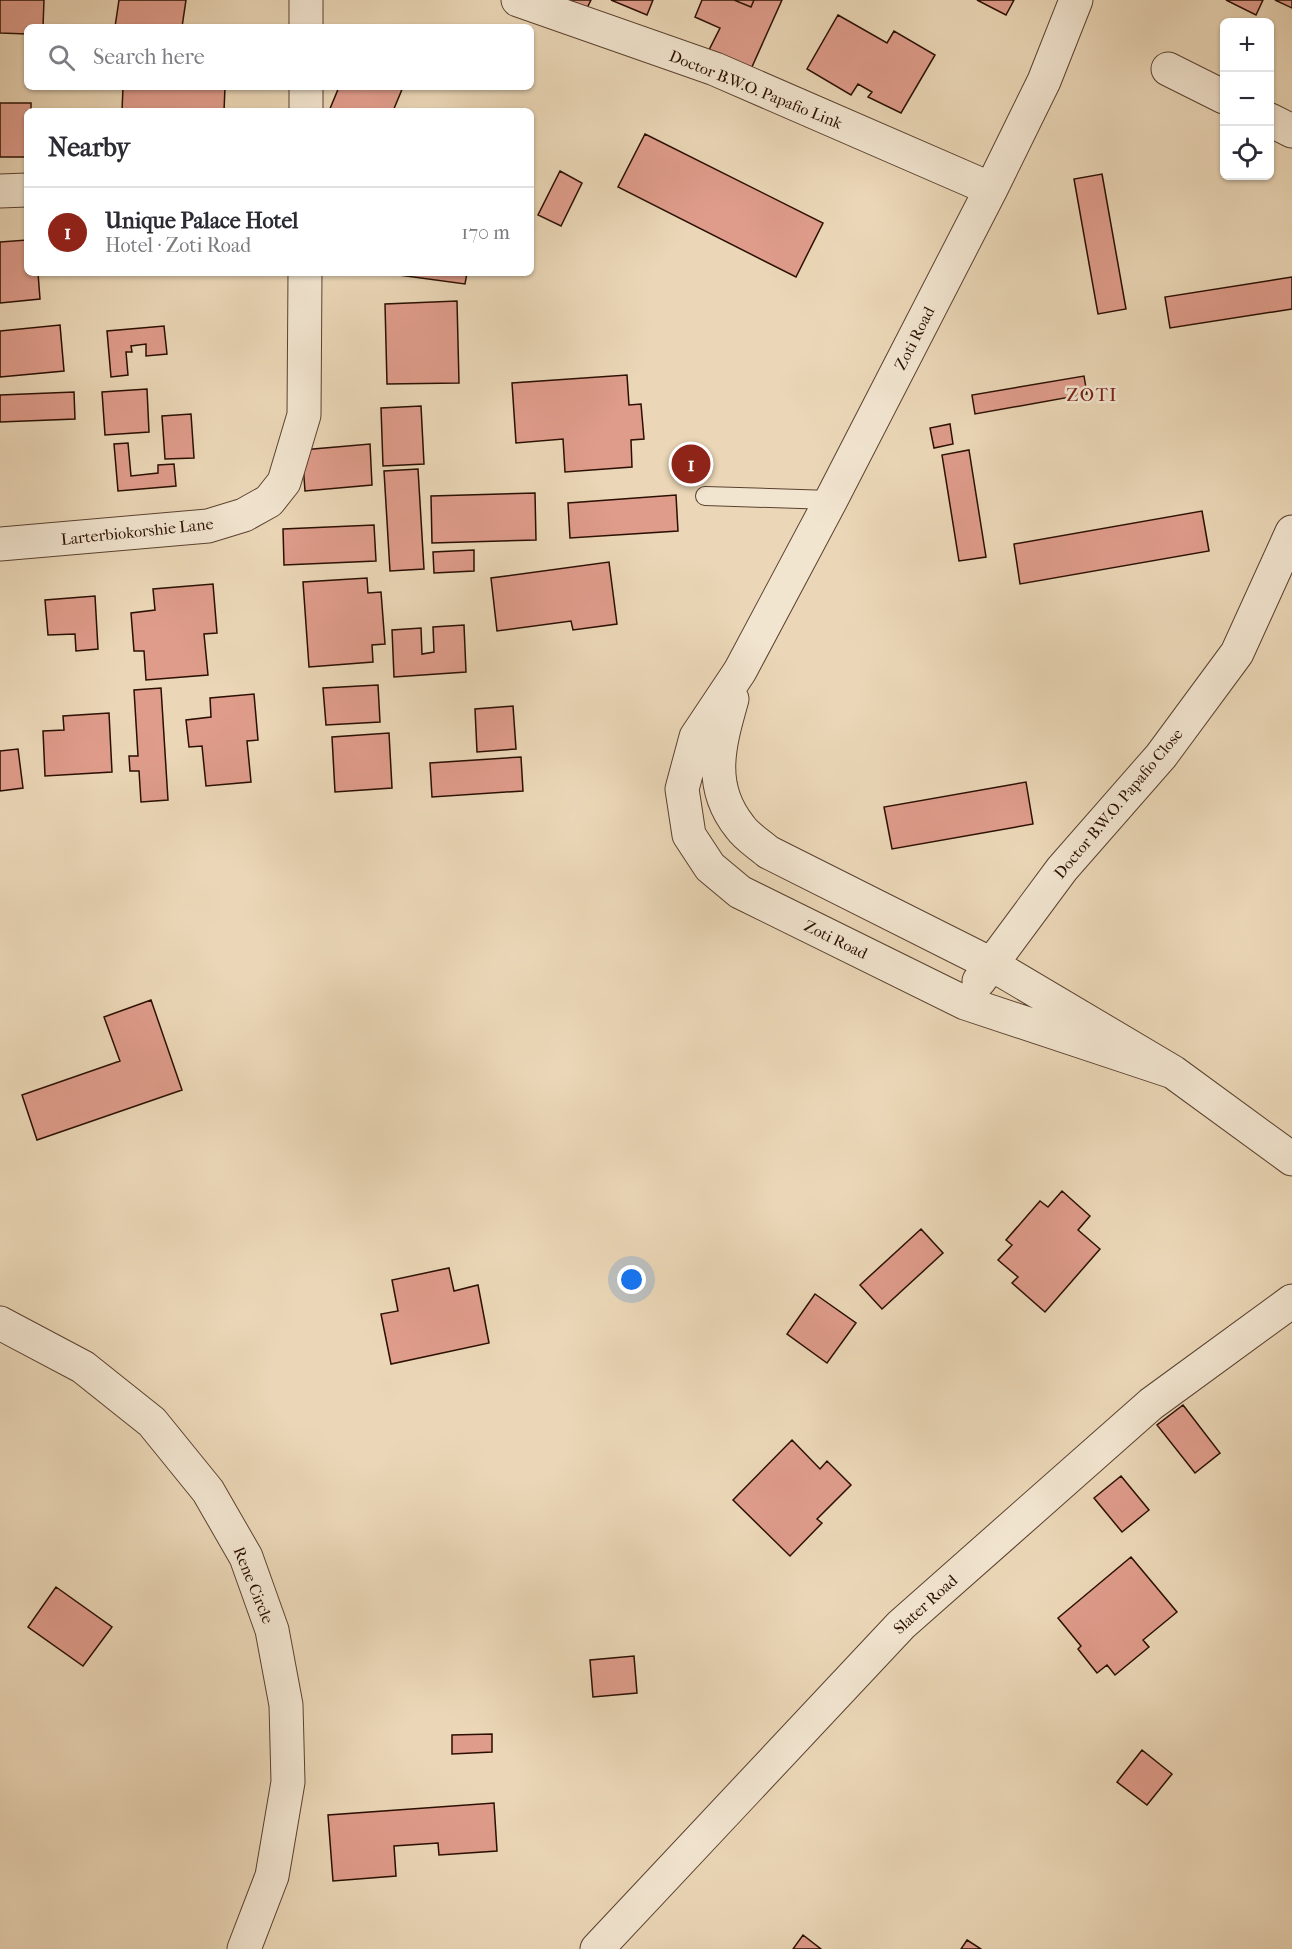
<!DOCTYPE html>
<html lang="en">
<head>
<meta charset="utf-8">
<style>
	body { margin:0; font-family:"IM FELL French Canon",serif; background:#f2f2f3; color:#2b2b33 }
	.controls { position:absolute; right:18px; top:18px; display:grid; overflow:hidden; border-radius:9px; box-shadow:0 2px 4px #0004 }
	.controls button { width:54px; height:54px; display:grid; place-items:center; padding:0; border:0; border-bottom:2px solid #e1e1e2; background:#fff; color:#2b2b33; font:30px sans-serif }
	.you { position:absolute; left:632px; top:1280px; width:21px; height:21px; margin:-15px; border:4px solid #fff; border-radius:50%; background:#1a73e8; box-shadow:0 0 0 9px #1a73e833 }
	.badge { display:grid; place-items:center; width:39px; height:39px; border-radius:50%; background:#8f2418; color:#fff; font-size:20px; font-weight:700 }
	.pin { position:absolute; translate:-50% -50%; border:3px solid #fff; box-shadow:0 2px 6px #0006 }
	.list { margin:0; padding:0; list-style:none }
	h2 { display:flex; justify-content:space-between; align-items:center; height:78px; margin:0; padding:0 24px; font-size:26px }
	h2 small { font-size:20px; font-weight:400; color:#7c7c81 }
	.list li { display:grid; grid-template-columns:39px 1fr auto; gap:18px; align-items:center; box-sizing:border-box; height:90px; padding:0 24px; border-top:2px solid #e1e1e2 }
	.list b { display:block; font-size:22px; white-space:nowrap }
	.list p { margin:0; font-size:20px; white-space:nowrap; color:#7c7c81 }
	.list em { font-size:20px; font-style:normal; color:#7c7c81 }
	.icon { flex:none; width:33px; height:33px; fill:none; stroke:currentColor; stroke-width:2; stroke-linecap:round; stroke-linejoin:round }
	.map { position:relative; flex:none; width:1292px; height:1949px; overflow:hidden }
	.search { position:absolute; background:#fff; box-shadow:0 2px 4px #0004; left:24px; top:24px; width:510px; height:66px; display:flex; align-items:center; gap:15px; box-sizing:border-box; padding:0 21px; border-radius:9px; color:#7c7c81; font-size:22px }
	.panel { position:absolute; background:#fff; box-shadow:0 2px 4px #0004; left:24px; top:108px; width:510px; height:168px; border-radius:9px }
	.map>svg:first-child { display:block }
	.building { fill:#df9c8b; stroke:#2a0f02; stroke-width:1.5 }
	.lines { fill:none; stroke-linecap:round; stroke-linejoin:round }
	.service-casing { stroke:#5a412f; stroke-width:20 }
	.minor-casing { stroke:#5a412f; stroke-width:35 }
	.service { stroke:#f2e5d0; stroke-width:18 }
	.minor { stroke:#f2e5d0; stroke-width:33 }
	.labels { text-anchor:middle; stroke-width:5; stroke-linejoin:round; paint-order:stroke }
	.street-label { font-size:16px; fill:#2a0f02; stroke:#f2e5d0 }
	.neighbourhood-label { font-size:18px; letter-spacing:1.5px; fill:#7a1f14; stroke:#f2e5d0 }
</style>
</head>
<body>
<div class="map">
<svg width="1292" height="1949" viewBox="0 0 1292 1949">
	<rect width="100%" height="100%" fill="#ebd7b7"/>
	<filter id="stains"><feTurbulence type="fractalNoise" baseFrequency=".00333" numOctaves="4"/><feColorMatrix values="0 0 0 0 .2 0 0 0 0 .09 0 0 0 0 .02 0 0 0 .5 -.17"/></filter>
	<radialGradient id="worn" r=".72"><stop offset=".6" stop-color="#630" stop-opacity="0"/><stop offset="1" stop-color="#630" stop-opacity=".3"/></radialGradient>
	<path class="building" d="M 0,0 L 44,0 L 43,27 L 27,27 L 27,34 L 0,33 Z
		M 119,0 L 186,0 L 182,27 L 115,27 Z
		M 568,0 L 591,0 L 587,8 Z
		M 611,0 L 653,0 L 647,15 Z
		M 702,0 L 734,0 L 751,7 L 754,0 L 782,0 L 751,69 L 709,50 L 720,28 L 695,17 Z
		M 734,0 L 754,0 L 751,7 Z
		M 977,0 L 1014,0 L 1006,15 Z
		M 1226,0 L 1263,0 L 1256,15 Z
		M 1275,0 L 1292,0 L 1292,8 Z
		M 838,15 L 887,43 L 894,31 L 935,55 L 901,113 L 868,97 L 872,92 L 858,84 L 851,95 L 807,69 Z
		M 123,87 L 225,87 L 224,111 L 122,111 Z
		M 339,87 L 403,87 L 393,111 L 329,111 Z
		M 0,103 L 31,103 L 31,111 L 27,111 L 27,157 L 0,157 Z
		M 645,134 L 823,223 L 796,277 L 618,187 Z
		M 560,171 L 582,183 L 561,226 L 538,215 Z
		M 1102,174 L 1126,309 L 1098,314 L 1074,179 Z
		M 27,240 L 27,273 L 38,273 L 40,299 L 0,303 L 0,242 Z
		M 384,273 L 467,273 L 465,284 Z
		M 1292,277 L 1292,309 L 1170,328 L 1165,297 Z
		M 457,301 L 459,383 L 387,384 L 385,304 Z
		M 60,325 L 64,371 L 0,377 L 0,331 Z
		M 164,326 L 167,354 L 146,356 L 146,344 L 131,346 L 132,352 L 126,352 L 128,375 L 111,377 L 107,331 Z
		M 627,375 L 629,405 L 641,404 L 644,439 L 631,440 L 632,467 L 565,472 L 563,439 L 516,443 L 512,383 Z
		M 1084,376 L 1087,394 L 975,414 L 972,395 Z
		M 147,389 L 149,432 L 105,435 L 102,392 Z
		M 74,392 L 75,419 L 0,422 L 0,395 Z
		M 421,406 L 424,464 L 383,466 L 381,408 Z
		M 191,414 L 194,458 L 165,459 L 162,416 Z
		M 950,424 L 953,444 L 934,448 L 930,428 Z
		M 128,443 L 131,476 L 158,473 L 158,465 L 174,464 L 176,486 L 118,491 L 114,444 Z
		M 370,444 L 372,485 L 305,491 L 302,450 Z
		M 969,450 L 986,557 L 959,561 L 942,455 Z
		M 418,469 L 424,569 L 390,571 L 384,471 Z
		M 535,493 L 536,540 L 432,543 L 431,496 Z
		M 676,495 L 678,531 L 570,538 L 568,503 Z
		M 1202,511 L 1209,551 L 1020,584 L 1014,544 Z
		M 374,525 L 376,561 L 284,565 L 283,529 Z
		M 474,550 L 474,571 L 434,573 L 433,552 Z
		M 609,562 L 617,624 L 573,630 L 571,621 L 497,631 L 491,578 Z
		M 367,578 L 368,593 L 381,592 L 385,644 L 372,645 L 373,662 L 309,667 L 303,582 Z
		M 213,584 L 217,633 L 204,634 L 208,675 L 146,680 L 144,651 L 134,651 L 131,613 L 155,610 L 153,589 Z
		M 95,596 L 98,649 L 76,651 L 75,634 L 48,635 L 45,600 Z
		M 464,625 L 466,672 L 394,677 L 392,630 L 421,628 L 422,654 L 434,652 L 433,627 Z
		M 378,685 L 380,722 L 326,725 L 323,688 Z
		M 161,688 L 168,800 L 141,802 L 139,771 L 130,771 L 129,756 L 138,756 L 134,690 Z
		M 254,694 L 258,740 L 247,741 L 251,782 L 206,786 L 202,746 L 189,747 L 186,720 L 211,717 L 210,698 Z
		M 513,706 L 516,749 L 477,752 L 475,709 Z
		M 109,713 L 112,772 L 45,776 L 43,731 L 64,730 L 63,716 Z
		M 389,733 L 392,788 L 335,792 L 332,737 Z
		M 18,749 L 23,788 L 0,791 L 0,751 Z
		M 521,757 L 523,791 L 432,797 L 430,763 Z
		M 1026,782 L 1033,824 L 892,849 L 884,807 Z
		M 151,1000 L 182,1090 L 37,1140 L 22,1095 L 120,1061 L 104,1017 Z
		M 1062,1191 L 1090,1216 L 1078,1230 L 1100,1249 L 1045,1312 L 1012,1283 L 1018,1277 L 998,1260 L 1012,1245 L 1006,1240 L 1040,1201 L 1048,1207 Z
		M 921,1229 L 943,1253 L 882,1309 L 860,1285 Z
		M 449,1268 L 454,1291 L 478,1285 L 489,1343 L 391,1364 L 381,1314 L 398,1311 L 392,1280 Z
		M 815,1294 L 856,1323 L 827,1363 L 787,1334 Z
		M 1183,1405 L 1220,1453 L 1195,1473 L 1157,1425 Z
		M 792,1440 L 820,1469 L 827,1461 L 851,1485 L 817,1519 L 822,1523 L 790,1556 L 733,1500 Z
		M 1121,1476 L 1149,1510 L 1122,1532 L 1094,1498 Z
		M 1131,1557 L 1177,1612 L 1143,1640 L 1149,1647 L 1115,1675 L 1107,1665 L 1097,1673 L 1078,1649 L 1081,1646 L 1058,1618 Z
		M 56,1587 L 112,1627 L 83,1666 L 28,1627 Z
		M 634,1656 L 637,1693 L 593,1697 L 590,1660 Z
		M 492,1734 L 492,1752 L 452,1754 L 452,1735 Z
		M 1142,1750 L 1172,1774 L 1147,1805 L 1117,1782 Z
		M 494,1803 L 497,1851 L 439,1855 L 438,1843 L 394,1846 L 396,1876 L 333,1881 L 328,1815 Z
		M 803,1935 L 821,1949 L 793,1949 Z
		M 967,1940 L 981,1949 L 961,1949 Z"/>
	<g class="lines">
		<defs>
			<path id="service" d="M 705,496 L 831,500"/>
			<path id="minor" d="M 518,0 L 715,69 L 991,189
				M 1076,0 L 1044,81 L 991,189 L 831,500 L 740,671 L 696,737 L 682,789 L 689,835 L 710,867 L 740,892 L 965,1003 L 1173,1072
				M 306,27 L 306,0
				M 1168,69 L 1224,97
				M 306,111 L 306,87
				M 1270,120 L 1292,131
				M 0,191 L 27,190
				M 0,544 L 208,526 L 244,515 L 269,501 L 284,482 L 304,415 L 305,273
				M 732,699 C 719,745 707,786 740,827 C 747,837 759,844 768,852 L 991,964 L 1173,1072 L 1292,1159
				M 979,981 L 1062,869 L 1161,756 L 1237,653 L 1292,532
				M 0,1323 L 83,1367 L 152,1422 L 208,1491 L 246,1557 L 272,1630 L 286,1705 L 288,1782 L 272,1876 L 244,1949
				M 597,1949 L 901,1625 L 1151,1404 L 1292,1301"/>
		</defs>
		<use href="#service" class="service-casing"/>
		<use href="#minor" class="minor-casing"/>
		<use href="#service" class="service"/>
		<use href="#minor" class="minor"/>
	</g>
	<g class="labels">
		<g class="street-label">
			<text transform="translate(756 89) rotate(22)" y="6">Doctor B.W.O. Papafio Link</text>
			<text transform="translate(914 338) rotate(-63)" y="6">Zoti Road</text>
			<text transform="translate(137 531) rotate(-6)" y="6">Larterbiokorshie Lane</text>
			<text transform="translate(1118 803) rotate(-50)" y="6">Doctor B.W.O. Papafio Close</text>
			<text transform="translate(836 939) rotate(26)" y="6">Zoti Road</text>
			<text transform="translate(254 1585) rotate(68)" y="6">Rene Circle</text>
			<text transform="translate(925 1604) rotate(-42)" y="6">Slater Road</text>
		</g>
		<g class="neighbourhood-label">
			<text x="1092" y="401">ZOTI</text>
		</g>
	</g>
	<rect width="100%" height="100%" filter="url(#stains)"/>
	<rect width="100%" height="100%" fill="url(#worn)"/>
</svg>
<div class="controls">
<button>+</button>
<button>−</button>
<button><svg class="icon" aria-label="locate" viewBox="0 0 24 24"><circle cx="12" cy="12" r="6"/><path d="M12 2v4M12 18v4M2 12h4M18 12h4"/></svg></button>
</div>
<div class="you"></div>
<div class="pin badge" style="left:691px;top:464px">1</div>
<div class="search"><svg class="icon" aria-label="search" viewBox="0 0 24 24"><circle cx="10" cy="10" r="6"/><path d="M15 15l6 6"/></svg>Search here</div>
<section class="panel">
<h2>Nearby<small></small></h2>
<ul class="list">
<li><span class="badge">1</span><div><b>Unique Palace Hotel</b><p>Hotel · Zoti Road</p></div><em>170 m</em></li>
</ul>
</section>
</div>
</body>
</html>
